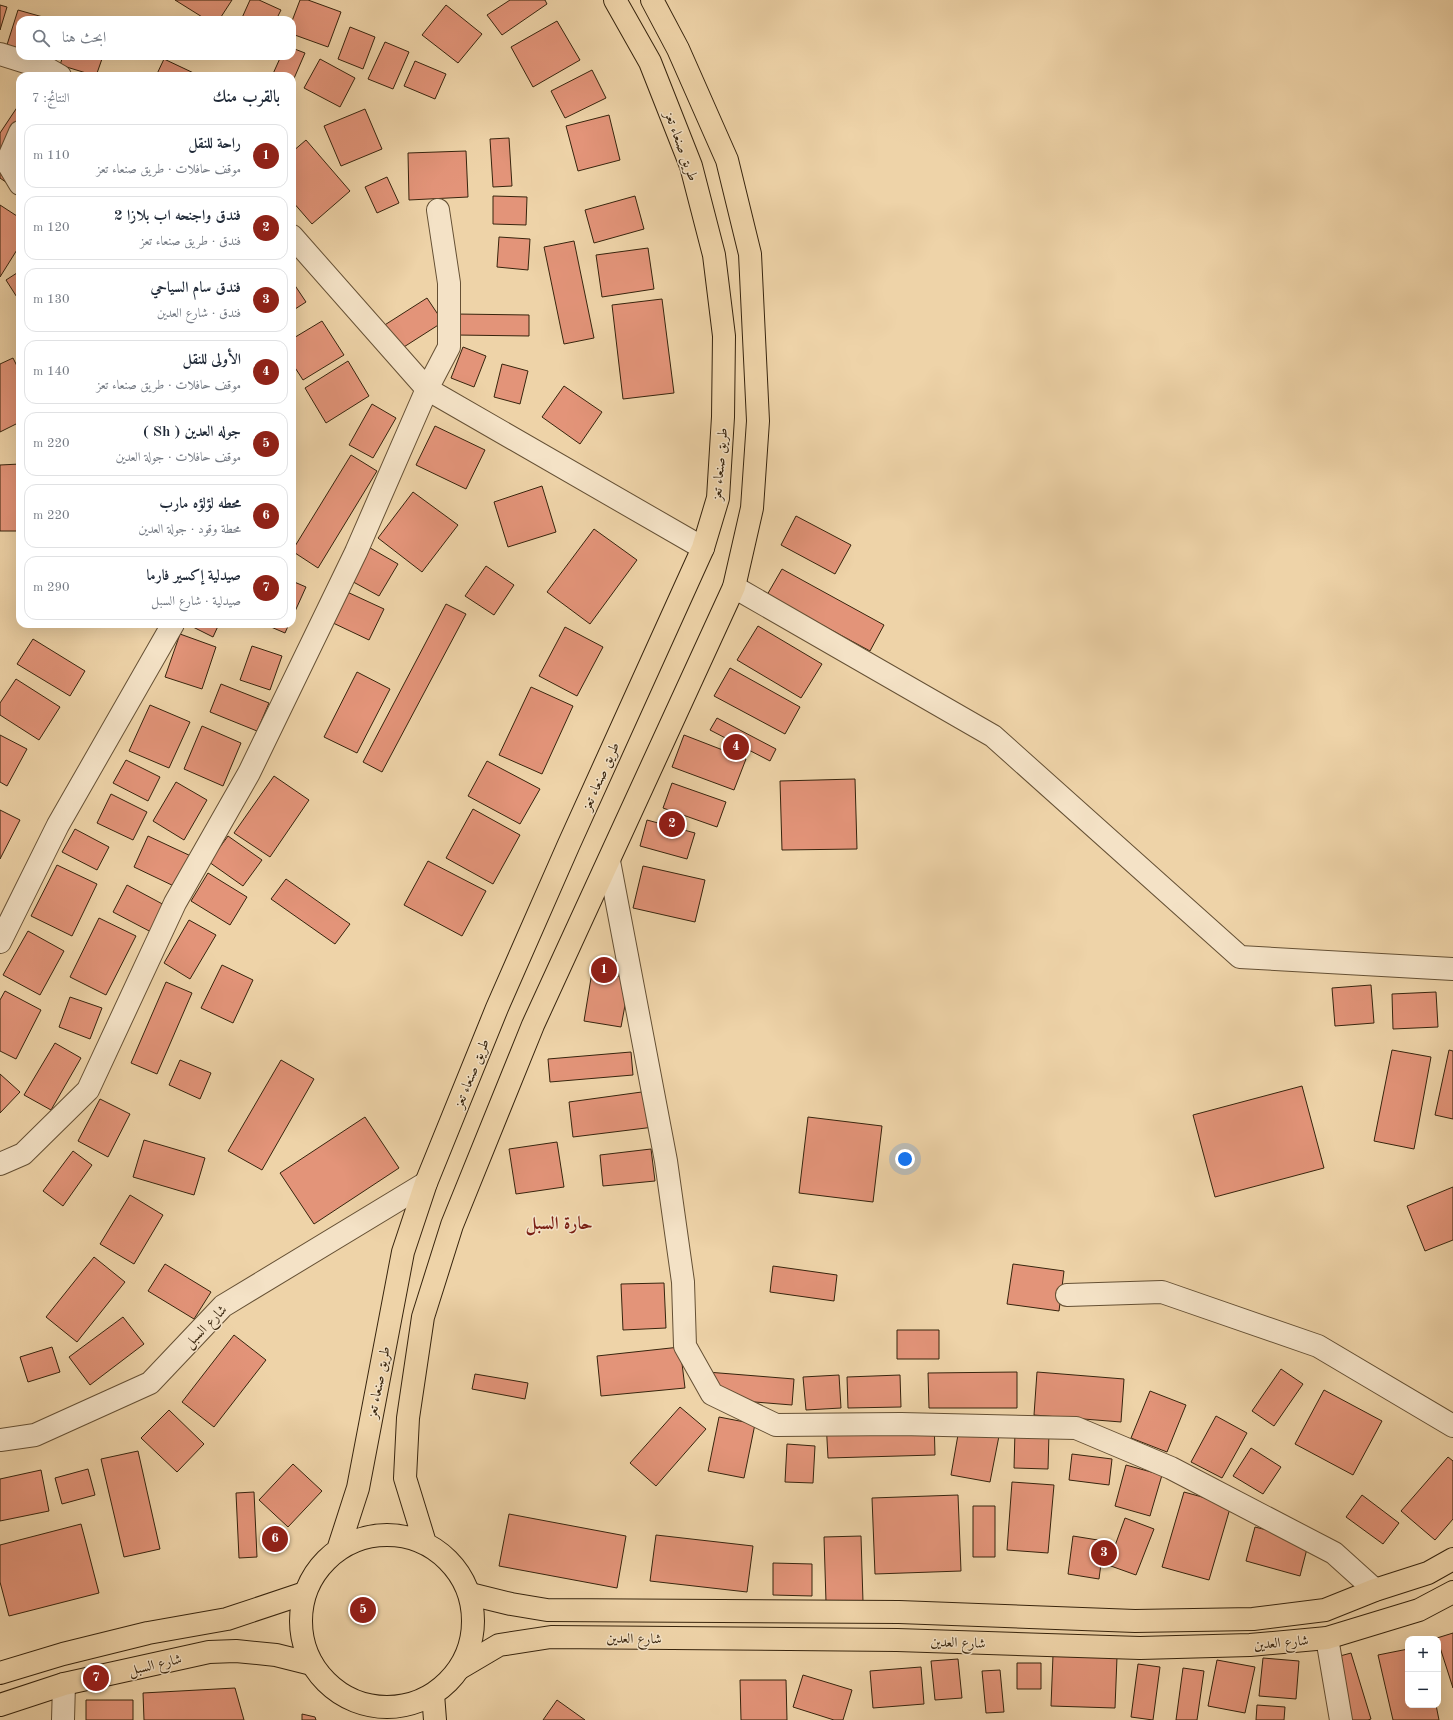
<!DOCTYPE html>
<html lang="ar">
<head>
<meta charset="utf-8">
<style>
	body { margin:0; font-family:"Old Standard TT",Amiri,serif; background:#f2f2f3; color:#1f2937; direction:rtl }
	.controls { position:absolute; right:12px; bottom:12px; display:grid; overflow:hidden; border-radius:8px; box-shadow:0 4px 16px #0002 }
	.controls button { width:36px; height:36px; display:grid; place-items:center; padding:0; border:0; border-bottom:1px solid #e0e1e3; background:#fff; color:#1f2937; font:20px sans-serif }
	.you { position:absolute; left:905px; top:1159px; width:14px; height:14px; margin:-10px; border:3px solid #fff; border-radius:50%; background:#1a73e8; box-shadow:0 0 0 6px #1a73e833 }
	.badge { display:grid; place-items:center; width:26px; height:26px; border-radius:50%; background:#8f2418; color:#fff; font-size:13px; font-weight:700 }
	.pin { position:absolute; translate:-50% -50%; border:2px solid #fff; box-shadow:0 1px 4px #0006 }
	.list { margin:0; padding:0; list-style:none }
	h2 { display:flex; justify-content:space-between; align-items:center; height:52px; margin:0; padding:0 16px; font-size:17px }
	h2 small { font-size:13px; font-weight:400; color:#747a83 }
	.list li { display:grid; grid-template-columns:26px 1fr auto; gap:12px; align-items:center; box-sizing:border-box; height:64px; margin:0 8px 8px; padding:0 8px; border:1px solid #e0e1e3; border-radius:12px }
	.list b { display:block; font-size:15px; white-space:nowrap }
	.list p { margin:0; font-size:13px; white-space:nowrap; color:#747a83 }
	.list em { font-size:13px; font-style:normal; color:#747a83 }
	.icon { flex:none; width:22px; height:22px; fill:none; stroke:currentColor; stroke-width:2; stroke-linecap:round; stroke-linejoin:round }
	.map { position:relative; flex:none; width:1453px; height:1720px; overflow:hidden; direction:ltr }
	.search { position:absolute; background:#fff; box-shadow:0 4px 16px #0002; left:16px; top:16px; width:280px; height:44px; display:flex; align-items:center; gap:10px; box-sizing:border-box; padding:0 14px; border-radius:12px; color:#747a83; font-size:15px }
	.panel { position:absolute; background:#fff; box-shadow:0 4px 16px #0002; left:16px; top:72px; width:280px; height:556px; border-radius:12px; direction:rtl }
	.map>svg:first-child { display:block }
	.building { fill:#e39479; stroke:#37240d }
	.lines { fill:none; stroke-linecap:round; stroke-linejoin:round }
	.minor-casing { stroke:#655034; stroke-width:24 }
	.primary-casing { stroke:#37240d; stroke-width:24 }
	.trunk-casing { stroke:#37240d; stroke-width:24 }
	.minor { stroke:#f4e2c6; stroke-width:22 }
	.primary { stroke:#eed3a8; stroke-width:22 }
	.trunk { stroke:#eed3a8; stroke-width:22 }
	.labels { text-anchor:middle; stroke-width:3; stroke-linejoin:round; paint-order:stroke }
	.street-label { font-size:14px; fill:#37240d; stroke:#f4e2c6 }
	.district-label { font-size:18px; font-weight:bold; fill:#7a1f14; stroke:#f4e2c6 }
</style>
</head>
<body>
<div class="map">
<svg width="1453" height="1720" viewBox="0 0 1453 1720">
	<rect width="100%" height="100%" fill="#eed3a8"/>
	<filter id="stains"><feTurbulence type="fractalNoise" baseFrequency=".005" numOctaves="4"/><feColorMatrix values="0 0 0 0 .2 0 0 0 0 .09 0 0 0 0 .02 0 0 0 .5 -.17"/></filter>
	<radialGradient id="worn" r=".72"><stop offset=".6" stop-color="#630" stop-opacity="0"/><stop offset="1" stop-color="#630" stop-opacity=".3"/></radialGradient>
	<path class="building" d="M 175,0 L 232,0 L 219,20 L 207,20 Z
		M 250,0 L 259,0 L 281,10 L 276,20 L 241,20 Z
		M 300,0 L 308,0 L 341,12 L 328,47 L 292,34 L 292,21 Z
		M 510,0 L 545,0 L 547,4 L 502,35 L 487,15 Z
		M 0,5 L 7,7 L 0,30 Z
		M 446,5 L 482,34 L 458,63 L 422,35 Z
		M 18,10 L 50,19 L 20,20 L 20,53 L 6,48 Z
		M 557,21 L 580,60 L 533,87 L 511,47 Z
		M 350,27 L 375,37 L 363,69 L 338,59 Z
		M 385,42 L 409,52 L 393,89 L 368,79 Z
		M 292,48 L 305,53 L 292,83 L 292,76 L 272,76 L 281,56 L 292,56 Z
		M 63,56 L 103,56 L 96,76 L 60,65 Z
		M 164,59 L 200,76 L 156,76 Z
		M 320,59 L 355,78 L 340,107 L 304,88 Z
		M 415,61 L 446,74 L 435,99 L 404,86 Z
		M 592,70 L 606,98 L 565,118 L 551,91 Z
		M 20,103 L 20,171 L 10,185 L 0,178 L 0,133 Z
		M 365,109 L 382,149 L 341,166 L 324,126 Z
		M 609,115 L 620,160 L 578,171 L 566,126 Z
		M 509,138 L 512,186 L 493,187 L 490,139 Z
		M 306,140 L 350,191 L 312,224 L 292,201 L 292,152 Z
		M 466,151 L 468,197 L 409,200 L 408,153 Z
		M 387,177 L 399,203 L 377,213 L 365,187 Z
		M 493,196 L 527,197 L 526,225 L 493,224 Z
		M 635,196 L 644,229 L 594,243 L 585,210 Z
		M 0,205 L 20,218 L 20,245 L 0,277 Z
		M 499,237 L 530,239 L 528,270 L 497,267 Z
		M 574,241 L 594,338 L 564,344 L 544,247 Z
		M 648,248 L 654,289 L 602,297 L 596,255 Z
		M 20,271 L 20,302 L 6,280 Z
		M 292,281 L 306,302 L 292,311 Z
		M 427,298 L 443,322 L 396,352 L 380,328 Z
		M 662,299 L 674,393 L 623,399 L 612,305 Z
		M 456,314 L 529,315 L 529,336 L 456,335 Z
		M 322,321 L 344,355 L 303,380 L 292,363 L 292,339 Z
		M 463,347 L 486,356 L 474,387 L 451,378 Z
		M 13,358 L 20,372 L 20,422 L 0,432 L 0,364 Z
		M 348,361 L 369,396 L 326,423 L 305,388 Z
		M 502,364 L 528,371 L 520,404 L 494,397 Z
		M 564,386 L 602,412 L 580,444 L 542,417 Z
		M 372,404 L 396,418 L 373,458 L 349,445 Z
		M 435,426 L 485,450 L 466,489 L 416,465 Z
		M 351,455 L 377,471 L 318,568 L 292,551 Z
		M 20,464 L 20,531 L 0,531 L 0,465 Z
		M 542,486 L 556,532 L 508,547 L 494,502 Z
		M 413,492 L 458,525 L 422,572 L 378,538 Z
		M 796,516 L 851,545 L 835,574 L 781,545 Z
		M 594,529 L 637,560 L 590,624 L 547,592 Z
		M 365,545 L 398,564 L 379,596 L 346,578 Z
		M 486,566 L 514,585 L 494,615 L 465,596 Z
		M 782,569 L 884,625 L 870,651 L 767,595 Z
		M 292,581 L 306,587 L 292,618 Z
		M 345,591 L 384,609 L 369,640 L 331,622 Z
		M 446,604 L 466,614 L 382,772 L 363,762 Z
		M 187,624 L 219,624 L 213,637 Z
		M 264,624 L 289,624 L 285,633 Z
		M 758,626 L 822,664 L 801,698 L 737,660 Z
		M 565,627 L 603,647 L 577,696 L 539,676 Z
		M 180,634 L 216,647 L 202,689 L 165,677 Z
		M 33,639 L 85,671 L 70,696 L 17,664 Z
		M 252,646 L 282,656 L 270,690 L 240,680 Z
		M 730,668 L 800,707 L 785,734 L 714,696 Z
		M 357,672 L 390,689 L 357,753 L 324,737 Z
		M 16,679 L 60,707 L 39,740 L 0,715 L 0,703 Z
		M 221,684 L 269,703 L 257,731 L 210,712 Z
		M 531,687 L 573,706 L 542,774 L 499,755 Z
		M 150,705 L 190,722 L 169,768 L 129,751 Z
		M 717,718 L 776,749 L 770,761 L 710,730 Z
		M 202,726 L 241,743 L 223,786 L 184,769 Z
		M 0,735 L 27,749 L 7,786 L 0,782 Z
		M 684,735 L 746,759 L 734,790 L 672,767 Z
		M 126,760 L 160,777 L 148,801 L 113,783 Z
		M 487,761 L 540,789 L 520,824 L 468,796 Z
		M 274,776 L 309,800 L 270,857 L 234,833 Z
		M 855,779 L 857,849 L 782,850 L 780,781 Z
		M 176,782 L 207,800 L 184,840 L 153,821 Z
		M 672,783 L 726,802 L 717,827 L 663,808 Z
		M 111,794 L 147,812 L 133,840 L 97,823 Z
		M 473,809 L 520,835 L 493,884 L 446,858 Z
		M 0,810 L 20,820 L 0,859 Z
		M 647,820 L 695,833 L 687,859 L 640,846 Z
		M 75,829 L 109,847 L 97,870 L 62,852 Z
		M 148,836 L 193,857 L 178,888 L 134,867 Z
		M 228,836 L 262,860 L 243,886 L 209,862 Z
		M 428,861 L 486,891 L 462,936 L 404,905 Z
		M 57,865 L 97,884 L 72,936 L 31,916 Z
		M 643,866 L 705,880 L 695,922 L 633,908 Z
		M 208,873 L 247,897 L 230,925 L 191,901 Z
		M 286,879 L 350,924 L 335,944 L 271,899 Z
		M 127,885 L 168,907 L 153,933 L 113,912 Z
		M 99,918 L 136,936 L 106,995 L 70,977 Z
		M 189,920 L 216,935 L 190,979 L 164,963 Z
		M 28,931 L 64,951 L 40,995 L 3,975 Z
		M 222,965 L 253,980 L 233,1023 L 201,1008 Z
		M 592,972 L 630,978 L 621,1027 L 584,1021 Z
		M 166,982 L 192,993 L 157,1074 L 131,1063 Z
		M 1371,985 L 1374,1023 L 1335,1026 L 1332,988 Z
		M 5,991 L 41,1010 L 16,1059 L 0,1051 L 0,1000 Z
		M 1436,992 L 1438,1027 L 1393,1029 L 1392,994 Z
		M 70,997 L 102,1008 L 90,1039 L 59,1027 Z
		M 55,1043 L 81,1058 L 51,1110 L 24,1095 Z
		M 1392,1050 L 1431,1057 L 1414,1149 L 1374,1141 Z
		M 1449,1050 L 1453,1051 L 1453,1119 L 1435,1115 Z
		M 631,1052 L 633,1075 L 550,1082 L 548,1059 Z
		M 180,1060 L 211,1073 L 200,1099 L 169,1085 Z
		M 281,1060 L 314,1079 L 262,1170 L 228,1151 Z
		M 0,1074 L 20,1092 L 0,1113 Z
		M 1302,1086 L 1324,1168 L 1215,1197 L 1193,1115 Z
		M 649,1091 L 654,1127 L 573,1137 L 569,1102 Z
		M 100,1099 L 130,1114 L 108,1157 L 78,1141 Z
		M 365,1117 L 399,1168 L 314,1224 L 280,1173 Z
		M 808,1117 L 882,1126 L 873,1202 L 799,1193 Z
		M 144,1140 L 205,1158 L 194,1195 L 133,1177 Z
		M 557,1142 L 564,1187 L 516,1194 L 509,1149 Z
		M 651,1149 L 655,1181 L 603,1186 L 600,1155 Z
		M 73,1151 L 92,1165 L 63,1206 L 43,1191 Z
		M 1453,1187 L 1453,1240 L 1425,1251 L 1407,1206 Z
		M 130,1195 L 163,1215 L 134,1264 L 100,1244 Z
		M 94,1257 L 125,1282 L 77,1342 L 46,1317 Z
		M 165,1264 L 211,1292 L 194,1319 L 148,1291 Z
		M 1013,1264 L 1064,1271 L 1059,1311 L 1007,1304 Z
		M 773,1266 L 837,1275 L 834,1301 L 770,1292 Z
		M 664,1283 L 666,1328 L 623,1330 L 621,1284 Z
		M 123,1317 L 144,1344 L 90,1385 L 69,1357 Z
		M 897,1330 L 939,1330 L 939,1359 L 897,1359 Z
		M 234,1335 L 266,1360 L 214,1427 L 182,1402 Z
		M 52,1347 L 60,1372 L 28,1382 L 20,1357 Z
		M 680,1347 L 685,1388 L 601,1396 L 597,1356 Z
		M 1281,1369 L 1303,1384 L 1274,1426 L 1252,1411 Z
		M 707,1372 L 794,1379 L 792,1405 L 705,1398 Z
		M 1017,1372 L 1017,1408 L 929,1408 L 928,1373 Z
		M 1037,1372 L 1124,1379 L 1121,1422 L 1034,1415 Z
		M 475,1374 L 528,1383 L 525,1399 L 472,1389 Z
		M 839,1375 L 841,1408 L 806,1410 L 803,1377 Z
		M 900,1375 L 901,1407 L 848,1408 L 847,1377 Z
		M 1324,1390 L 1382,1421 L 1353,1475 L 1295,1444 Z
		M 1150,1391 L 1186,1405 L 1167,1452 L 1131,1438 Z
		M 680,1407 L 706,1429 L 656,1486 L 630,1463 Z
		M 169,1410 L 204,1444 L 177,1472 L 141,1438 Z
		M 1216,1416 L 1247,1433 L 1222,1478 L 1191,1462 Z
		M 719,1417 L 755,1424 L 744,1478 L 708,1471 Z
		M 934,1418 L 935,1455 L 828,1458 L 826,1421 Z
		M 959,1429 L 999,1436 L 990,1482 L 951,1475 Z
		M 1015,1431 L 1049,1432 L 1048,1469 L 1014,1468 Z
		M 787,1444 L 815,1446 L 813,1483 L 785,1482 Z
		M 1251,1448 L 1281,1467 L 1263,1494 L 1233,1476 Z
		M 138,1451 L 160,1549 L 124,1557 L 101,1459 Z
		M 1072,1454 L 1112,1459 L 1109,1485 L 1069,1480 Z
		M 1448,1457 L 1453,1461 L 1453,1519 L 1435,1540 L 1401,1511 Z
		M 293,1464 L 322,1491 L 288,1527 L 259,1500 Z
		M 1126,1465 L 1162,1475 L 1150,1516 L 1115,1506 Z
		M 88,1469 L 95,1495 L 62,1504 L 55,1478 Z
		M 41,1470 L 49,1511 L 0,1521 L 0,1479 Z
		M 1012,1482 L 1054,1485 L 1048,1553 L 1007,1550 Z
		M 254,1492 L 257,1557 L 239,1558 L 236,1493 Z
		M 1184,1492 L 1231,1505 L 1209,1580 L 1162,1567 Z
		M 958,1495 L 961,1571 L 875,1574 L 872,1498 Z
		M 1362,1495 L 1399,1523 L 1383,1544 L 1346,1517 Z
		M 973,1506 L 995,1506 L 995,1557 L 973,1557 Z
		M 509,1514 L 626,1536 L 617,1588 L 499,1566 Z
		M 1125,1518 L 1154,1529 L 1136,1575 L 1108,1565 Z
		M 81,1524 L 99,1593 L 9,1616 L 0,1582 L 0,1545 Z
		M 1255,1527 L 1309,1541 L 1300,1576 L 1246,1561 Z
		M 656,1535 L 753,1546 L 747,1592 L 650,1581 Z
		M 861,1536 L 863,1602 L 826,1602 L 824,1537 Z
		M 1073,1536 L 1104,1541 L 1099,1579 L 1068,1574 Z
		M 773,1563 L 812,1564 L 812,1596 L 773,1595 Z
		M 1453,1633 L 1453,1688 L 1437,1638 Z
		M 1408,1649 L 1408,1705 L 1436,1705 L 1439,1720 L 1393,1720 L 1378,1655 Z
		M 1351,1653 L 1371,1719 L 1368,1720 L 1347,1720 L 1329,1659 Z
		M 1053,1655 L 1117,1657 L 1115,1708 L 1051,1706 Z
		M 1263,1658 L 1299,1661 L 1296,1699 L 1259,1696 Z
		M 958,1659 L 962,1698 L 935,1700 L 931,1661 Z
		M 1217,1660 L 1255,1667 L 1245,1713 L 1208,1706 Z
		M 1017,1663 L 1041,1663 L 1041,1689 L 1017,1689 Z
		M 1138,1664 L 1160,1667 L 1153,1720 L 1131,1717 Z
		M 921,1667 L 924,1704 L 873,1708 L 870,1671 Z
		M 1183,1668 L 1204,1671 L 1197,1720 L 1176,1720 Z
		M 1000,1670 L 1004,1712 L 986,1713 L 982,1671 Z
		M 803,1675 L 852,1690 L 843,1720 L 834,1720 L 793,1707 Z
		M 740,1680 L 786,1680 L 787,1720 L 741,1720 Z
		M 235,1688 L 244,1720 L 144,1720 L 143,1693 Z
		M 86,1700 L 133,1700 L 133,1720 L 86,1720 Z
		M 557,1700 L 585,1720 L 543,1720 Z
		M 1257,1705 L 1285,1707 L 1284,1720 L 1256,1720 Z
		M 302,1714 L 315,1717 L 316,1720 L 302,1720 Z"/>
	<g class="lines">
		<defs>
			<path id="minor" d="M 0,54 L 48,69 L 60,76
				M 20,132 L 7,162 L 20,184
				M 292,236 L 427,389 L 703,548
				M 734,587 L 993,736 L 1240,957 L 1453,969
				M 609,861 L 666,1161 L 683,1282 L 685,1346 L 712,1394 L 776,1425 L 901,1424 L 1076,1428 L 1171,1468 L 1334,1553 L 1375,1590
				M 0,942 L 58,825 L 173,624
				M 0,1164 L 23,1154 L 88,1090 L 175,903 L 249,773 L 356,552 L 427,389 L 449,347 L 449,283 L 438,210
				M 1067,1295 L 1162,1292 L 1318,1346 L 1453,1426
				M 0,1440 L 35,1435 L 150,1383 L 223,1306 L 426,1183
				M 1327,1638 L 1341,1720
				M 63,1720 L 64,1684"/>
			<path id="primary" d="M 470,1594 L 511,1604 L 547,1610 L 899,1612 L 1135,1621 L 1253,1619 L 1325,1610 L 1375,1590 L 1428,1573 L 1453,1559
				M 460,1668 L 499,1645 L 551,1637 L 897,1640 L 1140,1648 L 1250,1645 L 1327,1638 L 1419,1610 L 1453,1592
				M 0,1673 L 63,1654 L 148,1633 L 227,1619 L 305,1593
				M 0,1705 L 64,1684 L 209,1652 L 236,1651 L 276,1655 L 312,1664"/>
			<path id="trunk" d="M301 1621a86 86 0 1 1 172 0a86 86 0 1 1-172 0Z
				M 425,1543 L 405,1478 L 408,1418 L 423,1317 L 452,1225 L 533,1025 L 734,587 L 752,508 L 758,421 L 750,254 L 727,160 L 678,49 L 652,0
				M 338,1550 L 358,1488 L 403,1252 L 426,1183 L 497,1008 L 569,844 L 703,548 L 718,498 L 723,417 L 724,336 L 714,255 L 691,166 L 650,62 L 615,0
				M 433,1694 L 435,1720"/>
		</defs>
		<use href="#minor" class="minor-casing"/>
		<use href="#primary" class="primary-casing"/>
		<use href="#trunk" class="trunk-casing"/>
		<use href="#minor" class="minor"/>
		<use href="#primary" class="primary"/>
		<use href="#trunk" class="trunk"/>
	</g>
	<g class="labels">
		<g class="street-label">
			<text transform="translate(682 146) rotate(70)" y="5">طريق صنعاء تعز</text>
			<text transform="translate(719 464) rotate(-85)" y="5">طريق صنعاء تعز</text>
			<text transform="translate(600 776) rotate(-66)" y="5">طريق صنعاء تعز</text>
			<text transform="translate(471 1073) rotate(-68)" y="5">طريق صنعاء تعز</text>
			<text transform="translate(205 1326) rotate(-45)" y="5">شارع السبل</text>
			<text transform="translate(378 1382) rotate(-79)" y="5">طريق صنعاء تعز</text>
			<text transform="translate(634 1638) rotate(1)" y="5">شارع العدين</text>
			<text transform="translate(958 1642) rotate(2)" y="5">شارع العدين</text>
			<text transform="translate(1281 1642) rotate(-5)" y="5">شارع العدين</text>
			<text transform="translate(155 1664) rotate(-13)" y="5">شارع السبل</text>
		</g>
		<g class="district-label">
			<text x="559" y="1229">حارة السبل</text>
		</g>
	</g>
	<rect width="100%" height="100%" filter="url(#stains)"/>
	<rect width="100%" height="100%" fill="url(#worn)"/>
</svg>
<div class="controls">
<button>+</button>
<button>−</button>
</div>
<div class="you"></div>
<div class="pin badge" style="left:604px;top:970px">1</div>
<div class="pin badge" style="left:672px;top:824px">2</div>
<div class="pin badge" style="left:1104px;top:1553px">3</div>
<div class="pin badge" style="left:736px;top:747px">4</div>
<div class="pin badge" style="left:363px;top:1610px">5</div>
<div class="pin badge" style="left:275px;top:1539px">6</div>
<div class="pin badge" style="left:96px;top:1678px">7</div>
<div class="search"><svg class="icon" aria-label="search" viewBox="0 0 24 24"><circle cx="10" cy="10" r="6"/><path d="M15 15l6 6"/></svg>ابحث هنا</div>
<section class="panel">
<h2>بالقرب منك<small>النتائج: 7</small></h2>
<ul class="list">
<li><span class="badge">1</span><div><b>راحة للنقل</b><p>موقف حافلات · طريق صنعاء تعز</p></div><em>110 m</em></li>
<li><span class="badge">2</span><div><b>فندق واجنحه اب بلازا 2</b><p>فندق · طريق صنعاء تعز</p></div><em>120 m</em></li>
<li><span class="badge">3</span><div><b>فندق سام السياحي</b><p>فندق · شارع العدين</p></div><em>130 m</em></li>
<li><span class="badge">4</span><div><b>الأولى للنقل</b><p>موقف حافلات · طريق صنعاء تعز</p></div><em>140 m</em></li>
<li><span class="badge">5</span><div><b>جوله العدين ( Sh )</b><p>موقف حافلات · جولة العدين</p></div><em>220 m</em></li>
<li><span class="badge">6</span><div><b>محطه لؤلؤه مارب</b><p>محطة وقود · جولة العدين</p></div><em>220 m</em></li>
<li><span class="badge">7</span><div><b>صيدلية إكسير فارما</b><p>صيدلية · شارع السبل</p></div><em>290 m</em></li>
</ul>
</section>
</div>
</body>
</html>
